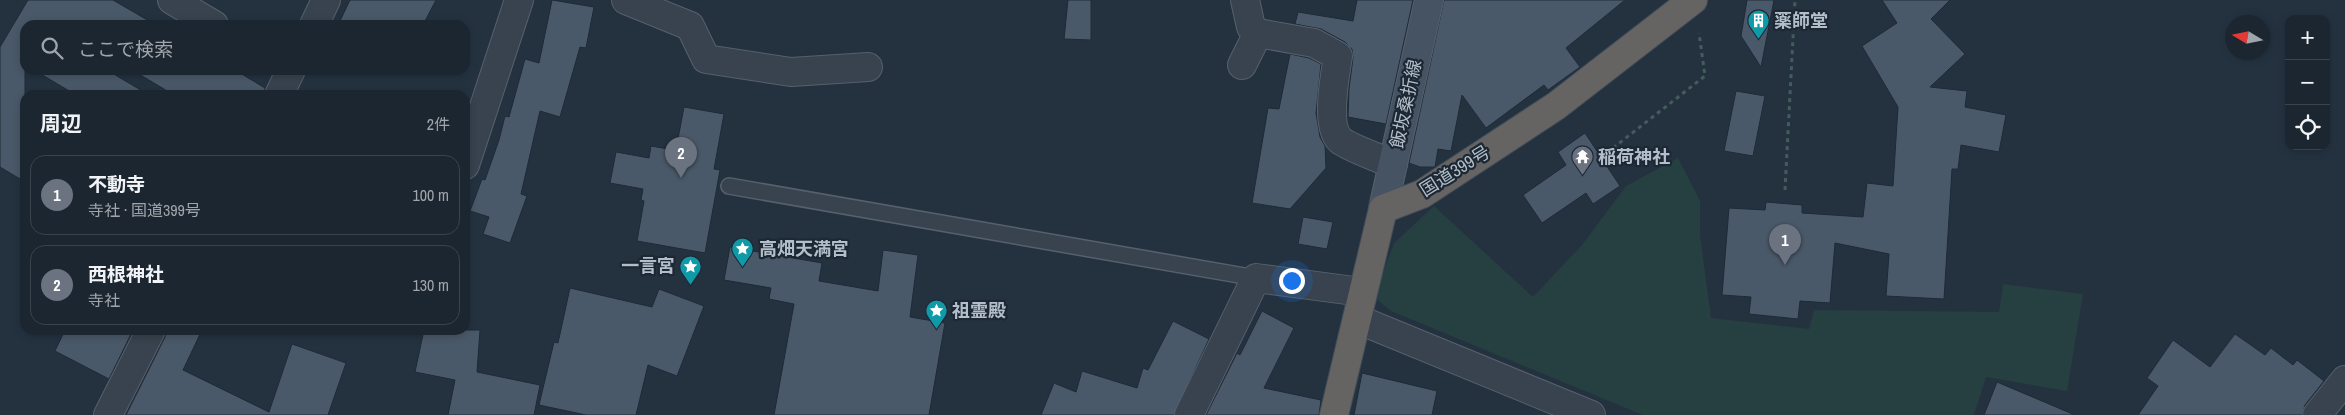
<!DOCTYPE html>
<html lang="ja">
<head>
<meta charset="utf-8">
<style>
	body { margin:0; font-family:"Archivo Narrow","Noto Sans JP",sans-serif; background:#242e38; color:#f1f3f6 }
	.controls { position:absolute; right:15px; top:15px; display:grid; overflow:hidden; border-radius:10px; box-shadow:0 2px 8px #0003 }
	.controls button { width:45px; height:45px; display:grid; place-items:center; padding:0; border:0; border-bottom:1px solid #39434c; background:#1b2630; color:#f1f3f6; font:25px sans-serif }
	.compass { position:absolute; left:2225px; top:15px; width:45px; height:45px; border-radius:50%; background:#1b2630; box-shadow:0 2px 8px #0003; rotate:280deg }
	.you { position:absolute; left:1291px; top:280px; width:18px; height:18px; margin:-12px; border:4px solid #fff; border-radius:50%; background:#1a73e8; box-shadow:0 0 0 8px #1a73e833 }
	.badge { display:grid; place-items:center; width:32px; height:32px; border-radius:50%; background:#89bcfa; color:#fff; font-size:16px; font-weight:700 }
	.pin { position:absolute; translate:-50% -41px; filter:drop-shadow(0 1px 2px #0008) }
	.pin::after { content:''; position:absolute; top:26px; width:18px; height:15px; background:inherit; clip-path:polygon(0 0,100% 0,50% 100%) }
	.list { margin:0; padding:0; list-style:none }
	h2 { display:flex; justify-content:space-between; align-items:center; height:65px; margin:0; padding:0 20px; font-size:21px }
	h2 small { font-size:16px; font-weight:400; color:#a0a5ab }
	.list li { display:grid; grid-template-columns:32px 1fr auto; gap:15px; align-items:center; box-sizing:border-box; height:80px; margin:0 10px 10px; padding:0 10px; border:1px solid #39434c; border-radius:15px }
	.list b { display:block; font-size:19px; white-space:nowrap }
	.list p { margin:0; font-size:16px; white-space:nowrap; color:#a0a5ab }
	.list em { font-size:16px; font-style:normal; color:#a0a5ab }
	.icon { flex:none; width:28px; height:28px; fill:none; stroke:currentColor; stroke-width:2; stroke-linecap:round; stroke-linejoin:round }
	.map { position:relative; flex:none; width:2345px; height:415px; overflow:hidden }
	.search { position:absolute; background:#1b2630; box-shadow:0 2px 8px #0003; left:20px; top:20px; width:450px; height:55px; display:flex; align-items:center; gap:12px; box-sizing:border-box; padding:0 18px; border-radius:15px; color:#a0a5ab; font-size:19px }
	.panel { position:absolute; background:#1b2630; box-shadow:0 2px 8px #0003; left:20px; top:90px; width:450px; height:245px; border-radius:15px }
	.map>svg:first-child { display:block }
	.green { fill:#263f41 }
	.building { fill:#4a5969; stroke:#1f2a37 }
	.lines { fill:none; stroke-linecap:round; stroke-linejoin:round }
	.service-casing { stroke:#56616d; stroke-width:18 }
	.minor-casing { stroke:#56616d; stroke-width:30 }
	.secondary-casing { stroke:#56616d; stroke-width:30 }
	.trunk-casing { stroke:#434e5a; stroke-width:30 }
	.path { stroke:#445c5d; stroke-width:3; stroke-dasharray:4 4; stroke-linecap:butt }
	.service { stroke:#38434f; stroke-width:15 }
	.minor { stroke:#38434f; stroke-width:28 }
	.secondary { stroke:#465363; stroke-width:28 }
	.trunk { stroke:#666462; stroke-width:28 }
	.labels { text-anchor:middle; stroke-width:4.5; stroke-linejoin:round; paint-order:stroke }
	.poi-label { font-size:18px; font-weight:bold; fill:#b4beca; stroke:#1d2835; text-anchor:start }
	.street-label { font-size:18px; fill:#b4beca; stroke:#1d2835 }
</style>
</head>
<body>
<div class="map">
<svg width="2345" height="415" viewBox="0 0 2345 415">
	<rect width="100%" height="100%" fill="#243240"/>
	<path class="green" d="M 1678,158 L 1700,201 L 1700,235 L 1711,318 L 1809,329 L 1814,310 L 1999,312 L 2003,284 L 2083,294 L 2067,391 L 1986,377 L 1974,415 L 1643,415 L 1391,311 L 1374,297 L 1394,243 L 1434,206 L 1533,297 L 1582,245 L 1626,186 Z"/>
	<path class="building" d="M 28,0 L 113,0 L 156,25 L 25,25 L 25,182 L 0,167 L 0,47 Z
		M 350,0 L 436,0 L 423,25 L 338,25 Z
		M 552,0 L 594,7 L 586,48 L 580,47 L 560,117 L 540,111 L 521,194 L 527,196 L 510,243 L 483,234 L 489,217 L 470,211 L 482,179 L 485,180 L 499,140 L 505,116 L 509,117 L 525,59 L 539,63 Z
		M 1068,0 L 1091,0 L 1091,40 L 1064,39 Z
		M 1357,0 L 1413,0 L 1386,124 L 1348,117 L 1349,89 L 1353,58 L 1352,49 L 1345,42 L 1321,29 L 1295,24 L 1298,12 L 1353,21 Z
		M 1444,0 L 1625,0 L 1566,48 L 1580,67 L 1548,90 L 1544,85 L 1486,128 L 1462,95 L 1451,151 L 1438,149 L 1435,167 L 1420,167 L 1409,163 Z
		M 1747,0 L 1774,0 L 1761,67 L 1741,36 Z
		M 1882,0 L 1950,0 L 1931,19 L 1965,54 L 1930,87 L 1967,91 L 1965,107 L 2006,115 L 1999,152 L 1961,145 L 1958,169 L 1952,169 L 1944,299 L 1886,296 L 1889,254 L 1835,243 L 1830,303 L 1800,301 L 1798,319 L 1749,314 L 1751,297 L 1722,295 L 1729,208 L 1765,210 L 1766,202 L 1802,205 L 1802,213 L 1863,217 L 1867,183 L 1893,186 L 1898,107 L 1862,46 L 1897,23 Z
		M 1290,54 L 1309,58 L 1321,64 L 1316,113 L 1320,137 L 1325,146 L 1326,168 L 1290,209 L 1252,203 L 1268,108 L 1279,109 Z
		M 34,70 L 107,70 L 149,95 L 76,95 Z
		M 132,70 L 235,70 L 265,88 L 264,95 L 174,95 Z
		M 1736,91 L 1765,96 L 1753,156 L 1724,151 Z
		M 684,107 L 724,114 L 714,169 L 720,170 L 705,253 L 637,241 L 644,201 L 641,200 L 643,189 L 610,183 L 616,152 L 649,158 L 651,146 L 668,149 L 669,143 L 677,144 Z
		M 1585,133 L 1620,186 L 1593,204 L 1586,193 L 1542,223 L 1523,195 L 1566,165 L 1558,152 Z
		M 1303,217 L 1333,222 L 1327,249 L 1298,244 Z
		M 730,247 L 822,263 L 819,281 L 878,291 L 883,250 L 918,255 L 910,317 L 945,323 L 929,415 L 774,415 L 794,304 L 769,299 L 771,288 L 724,280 Z
		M 570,288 L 652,307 L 659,289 L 704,306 L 677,376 L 648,365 L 636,415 L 586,415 L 539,405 L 554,342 L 558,343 Z
		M 1262,311 L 1294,328 L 1264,388 L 1321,400 L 1319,415 L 1206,415 L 1237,353 L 1240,355 Z
		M 1173,321 L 1209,339 L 1174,415 L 1041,415 L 1054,383 L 1076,392 L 1082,371 L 1137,388 L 1143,368 L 1148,370 Z
		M 65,330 L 133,330 L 109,379 L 55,351 Z
		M 166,330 L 202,330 L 183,370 L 269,412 L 292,344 L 346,363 L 328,415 L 126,415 L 165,337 Z
		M 424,330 L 480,330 L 477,372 L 540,385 L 534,415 L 448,415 L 455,380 L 415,372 Z
		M 2235,334 L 2265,355 L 2271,348 L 2293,365 L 2297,360 L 2324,381 L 2305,405 L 2302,415 L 2138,415 L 2158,386 L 2147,378 L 2173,340 L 2210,367 Z
		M 1362,373 L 1437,391 L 1432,415 L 1354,415 Z
		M 1997,382 L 2075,415 L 1984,415 Z"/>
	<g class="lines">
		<defs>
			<path id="service" d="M 729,186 L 1256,278"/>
			<path id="minor" d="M 172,0 L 214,25
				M 626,0 L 690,26 L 706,59 L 791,72 L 868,67
				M 1245,0 L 1251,27 L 1258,33 L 1314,43 L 1338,56 C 1335,76 1325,125 1340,140 C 1348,147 1381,159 1393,164
				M 314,25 L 326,0
				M 1242,65 L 1258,33
				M 279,95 L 291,70
				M 465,165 L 519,0
				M 1357,319 L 1591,415
				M 108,415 L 151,330
				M 1189,415 L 1256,278 L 1362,292
				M 2317,415 L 2345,380"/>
			<path id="secondary" d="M 1383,209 L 1429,0"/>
			<path id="trunk" d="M 1334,415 L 1383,209 L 1422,194 L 1556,106 L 1693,0"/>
		</defs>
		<use href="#service" class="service-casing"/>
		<use href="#minor" class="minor-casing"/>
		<use href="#secondary" class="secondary-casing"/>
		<use href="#trunk" class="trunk-casing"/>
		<path class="path" d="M 1613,148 L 1705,76 L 1699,33
			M 1785,190 L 1795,0"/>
		<use href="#service" class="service"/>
		<use href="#minor" class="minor"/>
		<use href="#secondary" class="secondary"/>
		<use href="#trunk" class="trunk"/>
	</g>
	<defs>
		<symbol id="building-pin" viewBox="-11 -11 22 30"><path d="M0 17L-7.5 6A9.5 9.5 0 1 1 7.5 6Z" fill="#0f9aa8" stroke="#1d2835"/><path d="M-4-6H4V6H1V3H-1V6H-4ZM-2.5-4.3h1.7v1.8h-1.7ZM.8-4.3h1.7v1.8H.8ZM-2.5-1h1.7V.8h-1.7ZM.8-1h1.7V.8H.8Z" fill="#fff"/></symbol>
		<symbol id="temple-pin" viewBox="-11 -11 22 30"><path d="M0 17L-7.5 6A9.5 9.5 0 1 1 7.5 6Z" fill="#6b7280" stroke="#1d2835"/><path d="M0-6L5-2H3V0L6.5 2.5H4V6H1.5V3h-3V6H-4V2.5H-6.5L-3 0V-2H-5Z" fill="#fff"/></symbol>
		<symbol id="sight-pin" viewBox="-11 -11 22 30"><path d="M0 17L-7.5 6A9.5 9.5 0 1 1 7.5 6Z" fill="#0f9aa8" stroke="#1d2835"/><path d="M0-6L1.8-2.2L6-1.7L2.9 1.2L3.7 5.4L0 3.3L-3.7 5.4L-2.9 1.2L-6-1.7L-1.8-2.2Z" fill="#fff"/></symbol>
	</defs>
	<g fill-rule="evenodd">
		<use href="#building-pin" x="1746" y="8" width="25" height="34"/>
		<use href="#temple-pin" x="1570" y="144" width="25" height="34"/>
		<use href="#sight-pin" x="730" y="236" width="25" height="34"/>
		<use href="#sight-pin" x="678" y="254" width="25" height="34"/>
		<use href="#sight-pin" x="924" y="298" width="25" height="34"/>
	</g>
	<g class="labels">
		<g class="poi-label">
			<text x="1774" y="27">薬師堂</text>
			<text x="1598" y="163">稲荷神社</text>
			<text x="759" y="255">高畑天満宮</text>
			<text x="675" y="272" text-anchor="end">一言宮</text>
			<text x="952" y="317">祖霊殿</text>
		</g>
		<g class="street-label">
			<text transform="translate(1406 104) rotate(-78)" y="6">飯坂桑折線</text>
			<text transform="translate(1455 171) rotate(-32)" y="6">国道399号</text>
		</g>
	</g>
</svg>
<div class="controls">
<button>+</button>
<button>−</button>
<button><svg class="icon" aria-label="locate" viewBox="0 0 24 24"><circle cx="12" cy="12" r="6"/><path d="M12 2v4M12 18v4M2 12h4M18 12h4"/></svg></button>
</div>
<svg class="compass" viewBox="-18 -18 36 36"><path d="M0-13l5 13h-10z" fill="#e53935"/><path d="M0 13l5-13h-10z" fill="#a0a5ab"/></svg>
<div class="you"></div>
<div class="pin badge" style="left:1785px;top:265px;background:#6b7280">1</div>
<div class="pin badge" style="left:681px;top:178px;background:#6b7280">2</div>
<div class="search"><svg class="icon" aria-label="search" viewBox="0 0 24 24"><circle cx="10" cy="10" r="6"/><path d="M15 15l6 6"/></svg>ここで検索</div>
<section class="panel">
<h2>周辺<small>2件</small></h2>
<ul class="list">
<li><span class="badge" style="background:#6b7280">1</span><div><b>不動寺</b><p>寺社 · 国道399号</p></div><em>100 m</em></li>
<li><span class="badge" style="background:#6b7280">2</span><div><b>西根神社</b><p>寺社</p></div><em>130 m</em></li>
</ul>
</section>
</div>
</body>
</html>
